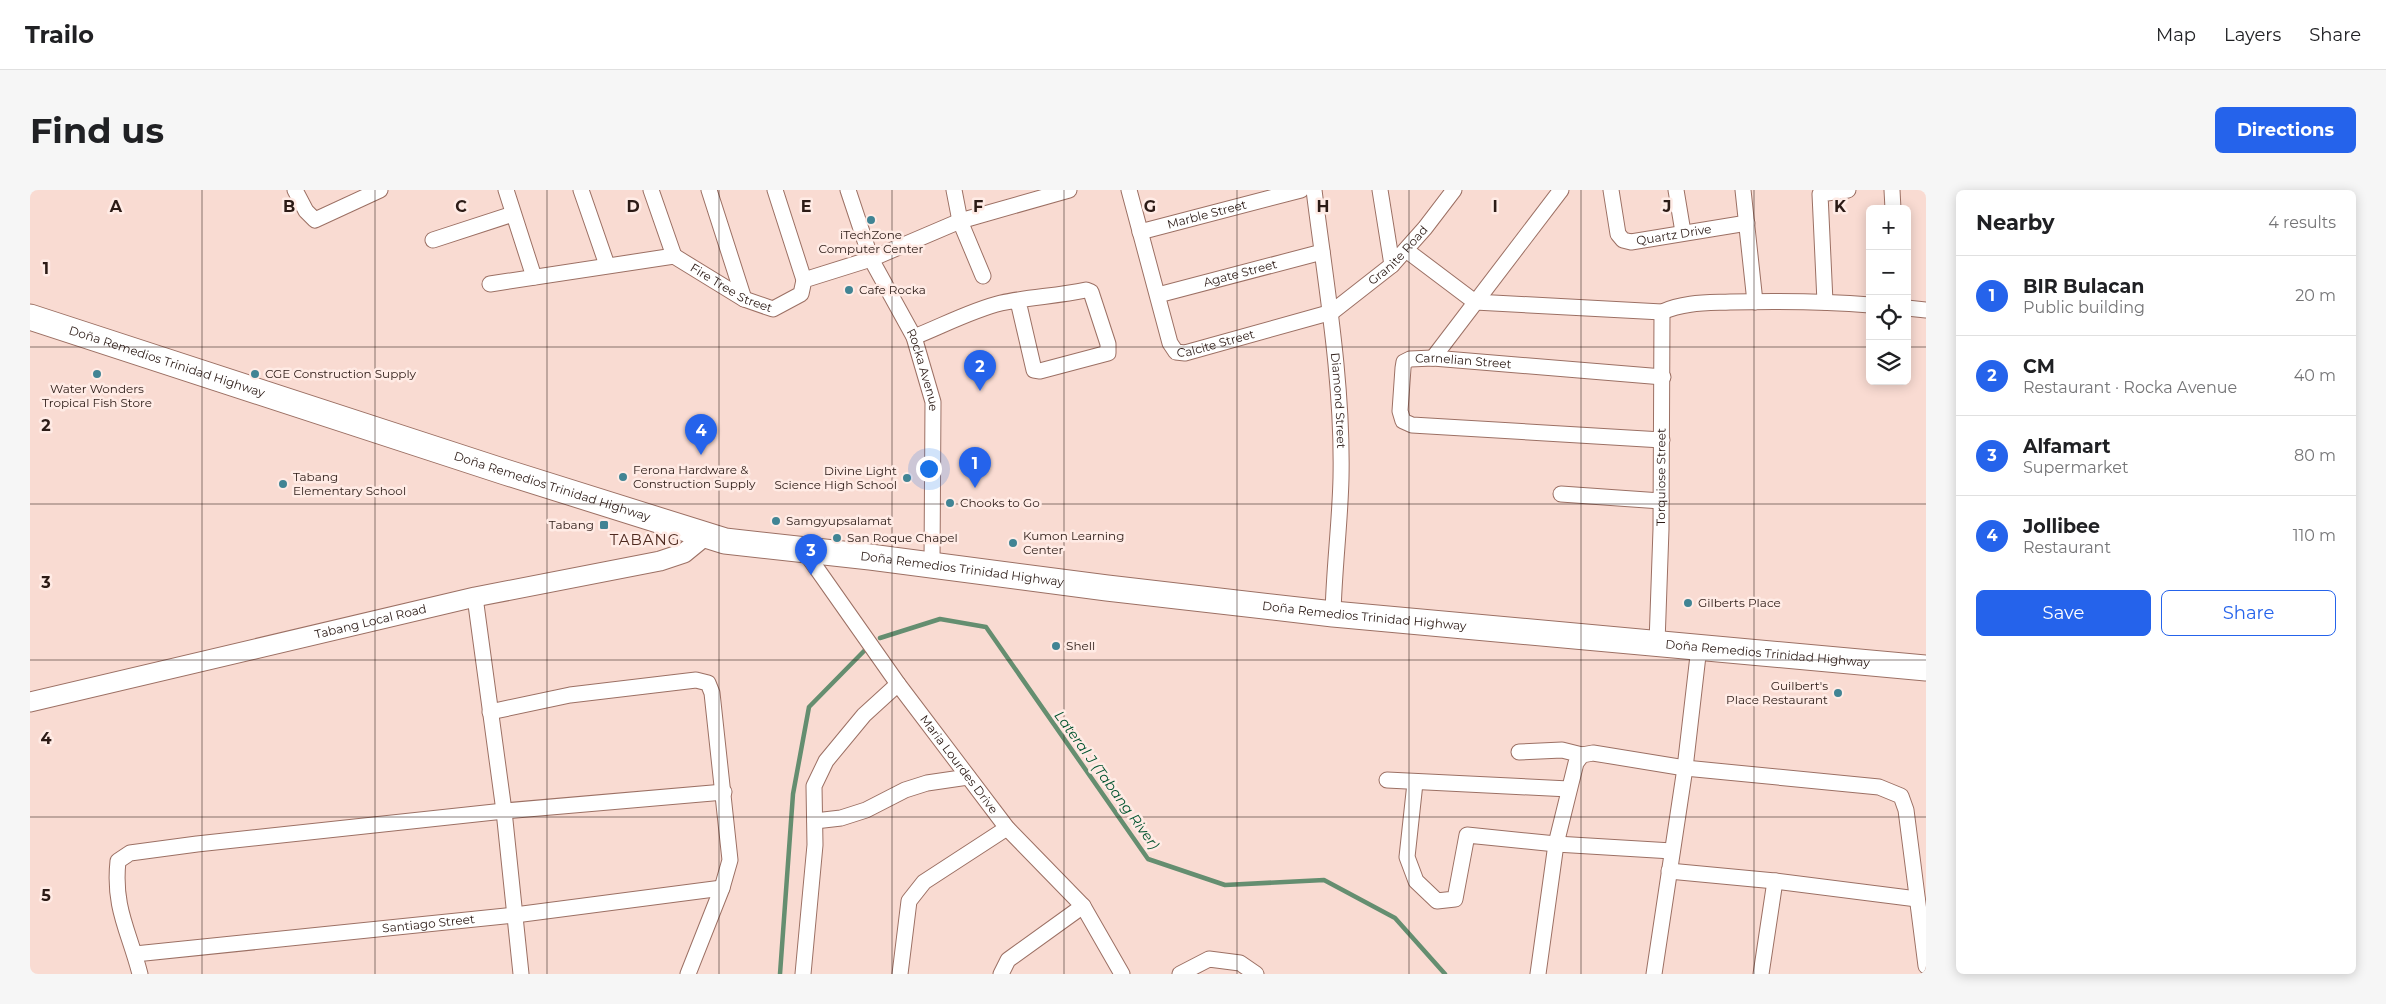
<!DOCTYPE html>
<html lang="en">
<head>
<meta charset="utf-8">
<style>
	body { margin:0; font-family:Montserrat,sans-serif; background:#f6f6f6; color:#202124 }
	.controls { position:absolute; right:15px; top:15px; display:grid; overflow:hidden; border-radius:8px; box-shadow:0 2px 12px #0003 }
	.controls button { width:45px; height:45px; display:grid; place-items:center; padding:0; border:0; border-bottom:1px solid #e0e0e0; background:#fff; color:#202124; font:25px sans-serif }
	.you { position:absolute; left:898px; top:278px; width:18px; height:18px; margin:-12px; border:4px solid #fff; border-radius:50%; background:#1a73e8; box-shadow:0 0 0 8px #1a73e833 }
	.badge { display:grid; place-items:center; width:32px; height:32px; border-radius:50%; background:#2563eb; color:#fff; font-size:16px; font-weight:700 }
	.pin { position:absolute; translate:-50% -41px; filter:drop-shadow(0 1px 2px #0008) }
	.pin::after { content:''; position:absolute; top:26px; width:18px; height:15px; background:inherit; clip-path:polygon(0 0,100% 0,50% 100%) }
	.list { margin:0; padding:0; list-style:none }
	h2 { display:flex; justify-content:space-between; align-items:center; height:65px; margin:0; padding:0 20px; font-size:21px }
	h2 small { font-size:16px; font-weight:400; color:#757577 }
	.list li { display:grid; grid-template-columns:32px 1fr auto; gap:15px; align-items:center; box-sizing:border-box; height:80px; padding:0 20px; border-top:1px solid #e0e0e0 }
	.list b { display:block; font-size:19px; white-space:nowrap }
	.list p { margin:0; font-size:16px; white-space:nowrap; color:#757577 }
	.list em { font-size:16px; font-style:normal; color:#757577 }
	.actions { display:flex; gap:10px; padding:15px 20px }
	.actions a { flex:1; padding:11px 0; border:1px solid #2563eb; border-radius:8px; text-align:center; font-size:18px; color:#2563eb }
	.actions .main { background:#2563eb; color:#fff }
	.icon { flex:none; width:28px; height:28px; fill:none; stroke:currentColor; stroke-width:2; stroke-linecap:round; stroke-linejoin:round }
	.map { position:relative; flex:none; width:1896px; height:784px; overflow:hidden; border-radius:8px }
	header { display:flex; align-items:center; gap:30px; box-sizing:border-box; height:70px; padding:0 25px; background:#fff; border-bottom:1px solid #e0e0e0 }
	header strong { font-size:24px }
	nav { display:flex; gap:28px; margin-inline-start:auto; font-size:18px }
	.intro { display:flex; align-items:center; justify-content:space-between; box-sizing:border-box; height:120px; padding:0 30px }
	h1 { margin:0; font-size:35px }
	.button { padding:12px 22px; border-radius:8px; background:#2563eb; color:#fff; font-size:18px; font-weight:700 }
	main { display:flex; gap:30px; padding:0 30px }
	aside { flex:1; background:#fff; border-radius:8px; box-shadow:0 2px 12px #0003 }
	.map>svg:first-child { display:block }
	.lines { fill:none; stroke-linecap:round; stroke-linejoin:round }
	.stream { stroke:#658e70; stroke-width:4.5 }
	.minor-casing { stroke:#9c7064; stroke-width:17 }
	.tertiary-casing { stroke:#9c7064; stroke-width:21 }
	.trunk-casing { stroke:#9c7064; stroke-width:27 }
	.minor { stroke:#fff; stroke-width:15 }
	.tertiary { stroke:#fff; stroke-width:19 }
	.trunk { stroke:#fff; stroke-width:25 }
	.grid { fill:none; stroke:#2c1b16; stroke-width:1; stroke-opacity:0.55 }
	.poi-dot { fill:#418494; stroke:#ffebe5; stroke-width:2 }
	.labels { text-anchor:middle; stroke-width:5; stroke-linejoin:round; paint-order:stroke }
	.street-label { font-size:12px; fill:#2c1b16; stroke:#ffebe5 }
	.poi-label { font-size:12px; fill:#2c1b16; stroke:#ffebe5; text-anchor:start }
	.water-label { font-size:14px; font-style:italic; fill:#00532e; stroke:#ffebe5 }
	.quarter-label { font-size:15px; letter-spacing:1px; fill:#4f2a20; stroke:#ffebe5 }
	.grid-label { font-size:16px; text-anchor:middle; font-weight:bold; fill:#2c1b16; stroke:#ffebe5; stroke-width:5; stroke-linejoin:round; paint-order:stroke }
</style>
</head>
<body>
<header>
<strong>Trailo</strong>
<nav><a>Map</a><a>Layers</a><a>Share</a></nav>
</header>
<div class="intro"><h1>Find us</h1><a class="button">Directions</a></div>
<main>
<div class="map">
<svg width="1896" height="784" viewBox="0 0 1896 784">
	<rect width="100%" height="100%" fill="#f9dbd2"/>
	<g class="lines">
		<path class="stream" d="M 850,448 L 910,429 L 956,437 L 1118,669 L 1195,695 L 1294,690 L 1365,728 L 1415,784
			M 750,784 L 763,604 L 779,517 L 835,460"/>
		<defs>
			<g id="minor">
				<path d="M 265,0 L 276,21 L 285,30 L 350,0"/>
				<path d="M 476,0 L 504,87"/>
				<path d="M 551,0 L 577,75"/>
				<path d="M 621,0 L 644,66"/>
				<path d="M 679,0 L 714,109"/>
				<path d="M 745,0 L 774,90"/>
				<path id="s1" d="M 818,0 L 841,69 L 884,147 L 903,212 L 902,374"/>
				<path d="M 924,0 L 930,31 L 953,86"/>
				<path id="s2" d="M 1099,0 L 1140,153 L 1146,162 L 1155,163 L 1302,122 L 1362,75 L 1395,38 L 1424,0"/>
				<path id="s3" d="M 1284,0 C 1296,96 1313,191 1311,288 C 1310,333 1304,379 1303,424"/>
				<path d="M 1350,0 L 1362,75"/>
				<path id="s4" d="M 1581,0 L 1588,44 L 1593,50 L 1601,52 L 1717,33"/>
				<path d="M 1646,0 L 1653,42"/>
				<path d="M 1713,0 L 1725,112"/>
				<path d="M 1862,0 L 1863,19"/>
				<path id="s5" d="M 1110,42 L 1271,0"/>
				<path d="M 403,50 L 483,24"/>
				<path d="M 1376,60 L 1445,112"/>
				<path id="s6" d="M 460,94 L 644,66 L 714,109 L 743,119 L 771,104 L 774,90 L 841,69 L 930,31 L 1039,0"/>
				<path id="s7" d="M 1128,105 L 1292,62"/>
				<path d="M 1445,112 L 1632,122 C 1654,112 1677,113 1700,112 C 1747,111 1793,111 1840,115"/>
				<path d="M 1795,112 L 1790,4 L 1818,0"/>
				<path d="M 1877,118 L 1896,120"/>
				<path d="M 884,147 C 912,136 942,120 971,113 C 999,107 1028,106 1056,100 L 1061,102 L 1078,154 L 1078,163 L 1010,181 L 1004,180 L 988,111"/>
				<path d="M 1403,168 L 1531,0"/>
				<path id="s8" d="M 1632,250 L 1382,235 L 1373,231 L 1370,221 L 1373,178 L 1374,172 L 1380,169 L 1403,168 L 1633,187"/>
				<path d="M 1531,304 L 1631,311"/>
				<path id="s9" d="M 773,359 L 868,494 L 977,638 L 1053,716 L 1092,784"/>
				<path d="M 445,407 L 474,621 L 491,784"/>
				<path id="s10" d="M 1627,453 L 1631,339 L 1632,122"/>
				<path d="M 460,522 L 540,505 L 666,490 L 678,493 L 682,503 L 700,670 L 692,698 L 658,784"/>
				<path d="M 1489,562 L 1532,560 L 1552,565"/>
				<path d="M 1357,590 L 1539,599"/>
				<path d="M 1385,593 L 1377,667 L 1386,691 L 1407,711 L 1425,709 L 1437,645 L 1526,654 L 1642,661"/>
				<path d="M 785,631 L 811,628 L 836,620 L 875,600 L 897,593 L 938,587"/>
				<path d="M 1639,681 L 1745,691 L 1887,709"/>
				<path id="s11" d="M 105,764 L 485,725 L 692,698"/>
				<path d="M 110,784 C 99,741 83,718 88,671 L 100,663 L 167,654 L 474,621 L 694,602"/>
				<path d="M 773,784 L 785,655 L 784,596 L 796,571 L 834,525 L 868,494"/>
				<path d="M 870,784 L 879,711 L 894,692 L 977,638"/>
				<path d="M 971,784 L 978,770 L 1053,716"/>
				<path d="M 1150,784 L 1179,769 L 1210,773 L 1226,784"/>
				<path d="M 1508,784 L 1526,654 L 1546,573 L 1552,565 L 1563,563 L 1655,578 L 1849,597 L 1871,606 L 1876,620 L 1896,776"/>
				<path d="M 1624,784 L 1655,578 L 1669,457"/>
				<path d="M 1731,784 L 1745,691"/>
			</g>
			<g id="tertiary">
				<path id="s12" d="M 0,512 L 445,407 L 630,371 L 654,363 L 676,345"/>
			</g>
			<g id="trunk">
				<path id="s13" d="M 0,127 L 475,282 L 695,351 L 840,367 L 1077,398 L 1303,424 L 1896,478"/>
			</g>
		</defs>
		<use href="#minor" class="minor-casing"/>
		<use href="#tertiary" class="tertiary-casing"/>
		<use href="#trunk" class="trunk-casing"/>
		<use href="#minor" class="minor"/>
		<use href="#tertiary" class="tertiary"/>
		<use href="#trunk" class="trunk"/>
	</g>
	<path class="grid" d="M 172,0 L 172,784M 345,0 L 345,784M 517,0 L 517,784M 689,0 L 689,784M 862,0 L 862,784M 1034,0 L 1034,784M 1207,0 L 1207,784M 1379,0 L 1379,784M 1551,0 L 1551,784M 1724,0 L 1724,784M 0,157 L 1840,157M 1877,157 L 1896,157M 0,314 L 1896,314M 0,470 L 1896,470M 0,627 L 1896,627"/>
	<g class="poi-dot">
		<circle cx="841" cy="30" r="5"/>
		<circle cx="819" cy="100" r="5"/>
		<circle cx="67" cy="184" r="5"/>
		<circle cx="225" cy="184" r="5"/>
		<circle cx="593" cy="287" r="5"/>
		<circle cx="877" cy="288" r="5"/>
		<circle cx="253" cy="294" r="5"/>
		<circle cx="920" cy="313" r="5"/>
		<circle cx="746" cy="331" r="5"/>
		<rect x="569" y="330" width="10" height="10" rx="2.5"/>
		<circle cx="807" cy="348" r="5"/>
		<circle cx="983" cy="353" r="5"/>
		<circle cx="1658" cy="413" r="5"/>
		<circle cx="1026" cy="456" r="5"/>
		<circle cx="1808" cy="503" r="5"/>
	</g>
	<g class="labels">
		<g class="street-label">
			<text dy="4" stroke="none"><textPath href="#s5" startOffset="69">Marble Street</textPath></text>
			<text dy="4" stroke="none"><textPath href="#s4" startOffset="104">Quartz Drive</textPath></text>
			<text dy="4" stroke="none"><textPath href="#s2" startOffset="418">Granite Road</textPath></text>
			<text dy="4" stroke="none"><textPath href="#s7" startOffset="85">Agate Street</textPath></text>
			<text dy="4" stroke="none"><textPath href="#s6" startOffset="252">Fire Tree Street</textPath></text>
			<text dy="4" stroke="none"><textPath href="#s2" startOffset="210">Calcite Street</textPath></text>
			<text dy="4" stroke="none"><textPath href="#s13" startOffset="144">Doña Remedios Trinidad Highway</textPath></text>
			<text dy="4" stroke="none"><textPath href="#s8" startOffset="380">Carnelian Street</textPath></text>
			<text dy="4" stroke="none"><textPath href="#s1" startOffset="196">Rocka Avenue</textPath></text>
			<text dy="4" stroke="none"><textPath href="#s3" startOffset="212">Diamond Street</textPath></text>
			<text dy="4" stroke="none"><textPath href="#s10" startOffset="166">Torquiose Street</textPath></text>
			<text dy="4" stroke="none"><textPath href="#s13" startOffset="549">Doña Remedios Trinidad Highway</textPath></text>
			<text dy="4" stroke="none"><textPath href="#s13" startOffset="969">Doña Remedios Trinidad Highway</textPath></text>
			<text dy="4" stroke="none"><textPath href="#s13" startOffset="1374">Doña Remedios Trinidad Highway</textPath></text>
			<text dy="4" stroke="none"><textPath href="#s12" startOffset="350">Tabang Local Road</textPath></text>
			<text dy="4" stroke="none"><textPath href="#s13" startOffset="1779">Doña Remedios Trinidad Highway</textPath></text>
			<text dy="4" stroke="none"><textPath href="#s9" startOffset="266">Maria Lourdes Drive</textPath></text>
			<text dy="4" stroke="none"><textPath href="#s11" startOffset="295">Santiago Street</textPath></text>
		</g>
		<g class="poi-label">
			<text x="841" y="49" text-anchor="middle">iTechZone<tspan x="841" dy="14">Computer Center</tspan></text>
			<text x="829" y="104">Cafe Rocka</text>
			<text x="235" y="188">CGE Construction Supply</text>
			<text x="67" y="203" text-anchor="middle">Water Wonders<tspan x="67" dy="14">Tropical Fish Store</tspan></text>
			<text x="603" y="284">Ferona Hardware &amp;<tspan x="603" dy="14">Construction Supply</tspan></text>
			<text x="867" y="285" text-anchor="end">Divine Light<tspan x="867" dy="14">Science High School</tspan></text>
			<text x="263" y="291">Tabang<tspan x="263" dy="14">Elementary School</tspan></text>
			<text x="930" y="317">Chooks to Go</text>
			<text x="756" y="335">Samgyupsalamat</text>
			<text x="564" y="339" text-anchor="end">Tabang</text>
			<text x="993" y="350">Kumon Learning<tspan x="993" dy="14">Center</tspan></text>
			<text x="817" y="352">San Roque Chapel</text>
			<text x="1668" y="417">Gilberts Place</text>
			<text x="1036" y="460">Shell</text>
			<text x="1798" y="500" text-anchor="end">Guilbert's<tspan x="1798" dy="14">Place Restaurant</tspan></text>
		</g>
		<g class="water-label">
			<text transform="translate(1077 590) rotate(54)" y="5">Lateral J (Tabang River)</text>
		</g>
		<g class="quarter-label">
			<text x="615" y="355">TABANG</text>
		</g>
	</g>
	<g class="grid-label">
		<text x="86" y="22">A</text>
		<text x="259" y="22">B</text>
		<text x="431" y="22">C</text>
		<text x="603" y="22">D</text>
		<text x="776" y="22">E</text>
		<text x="948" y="22">F</text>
		<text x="1120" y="22">G</text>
		<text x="1293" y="22">H</text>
		<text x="1465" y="22">I</text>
		<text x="1637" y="22">J</text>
		<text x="1810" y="22">K</text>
		<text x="16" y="84">1</text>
		<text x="16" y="241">2</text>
		<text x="16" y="398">3</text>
		<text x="16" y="554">4</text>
		<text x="16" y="711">5</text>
	</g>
</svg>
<div class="controls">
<button>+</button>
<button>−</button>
<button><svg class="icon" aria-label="locate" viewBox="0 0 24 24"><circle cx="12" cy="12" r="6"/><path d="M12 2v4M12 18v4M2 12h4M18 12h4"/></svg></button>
<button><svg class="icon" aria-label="layers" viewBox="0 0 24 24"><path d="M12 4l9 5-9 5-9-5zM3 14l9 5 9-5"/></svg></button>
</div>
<div class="you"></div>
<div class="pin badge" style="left:945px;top:298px">1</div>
<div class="pin badge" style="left:950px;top:201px">2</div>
<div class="pin badge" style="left:781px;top:385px">3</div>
<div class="pin badge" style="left:671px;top:265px">4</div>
</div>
<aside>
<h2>Nearby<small>4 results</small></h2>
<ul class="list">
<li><span class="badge">1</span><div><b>BIR Bulacan</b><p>Public building</p></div><em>20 m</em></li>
<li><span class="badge">2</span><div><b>CM</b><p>Restaurant · Rocka Avenue</p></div><em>40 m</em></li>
<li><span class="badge">3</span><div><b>Alfamart</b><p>Supermarket</p></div><em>80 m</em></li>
<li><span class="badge">4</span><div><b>Jollibee</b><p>Restaurant</p></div><em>110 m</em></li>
</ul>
<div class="actions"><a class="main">Save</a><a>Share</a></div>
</aside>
</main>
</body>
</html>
